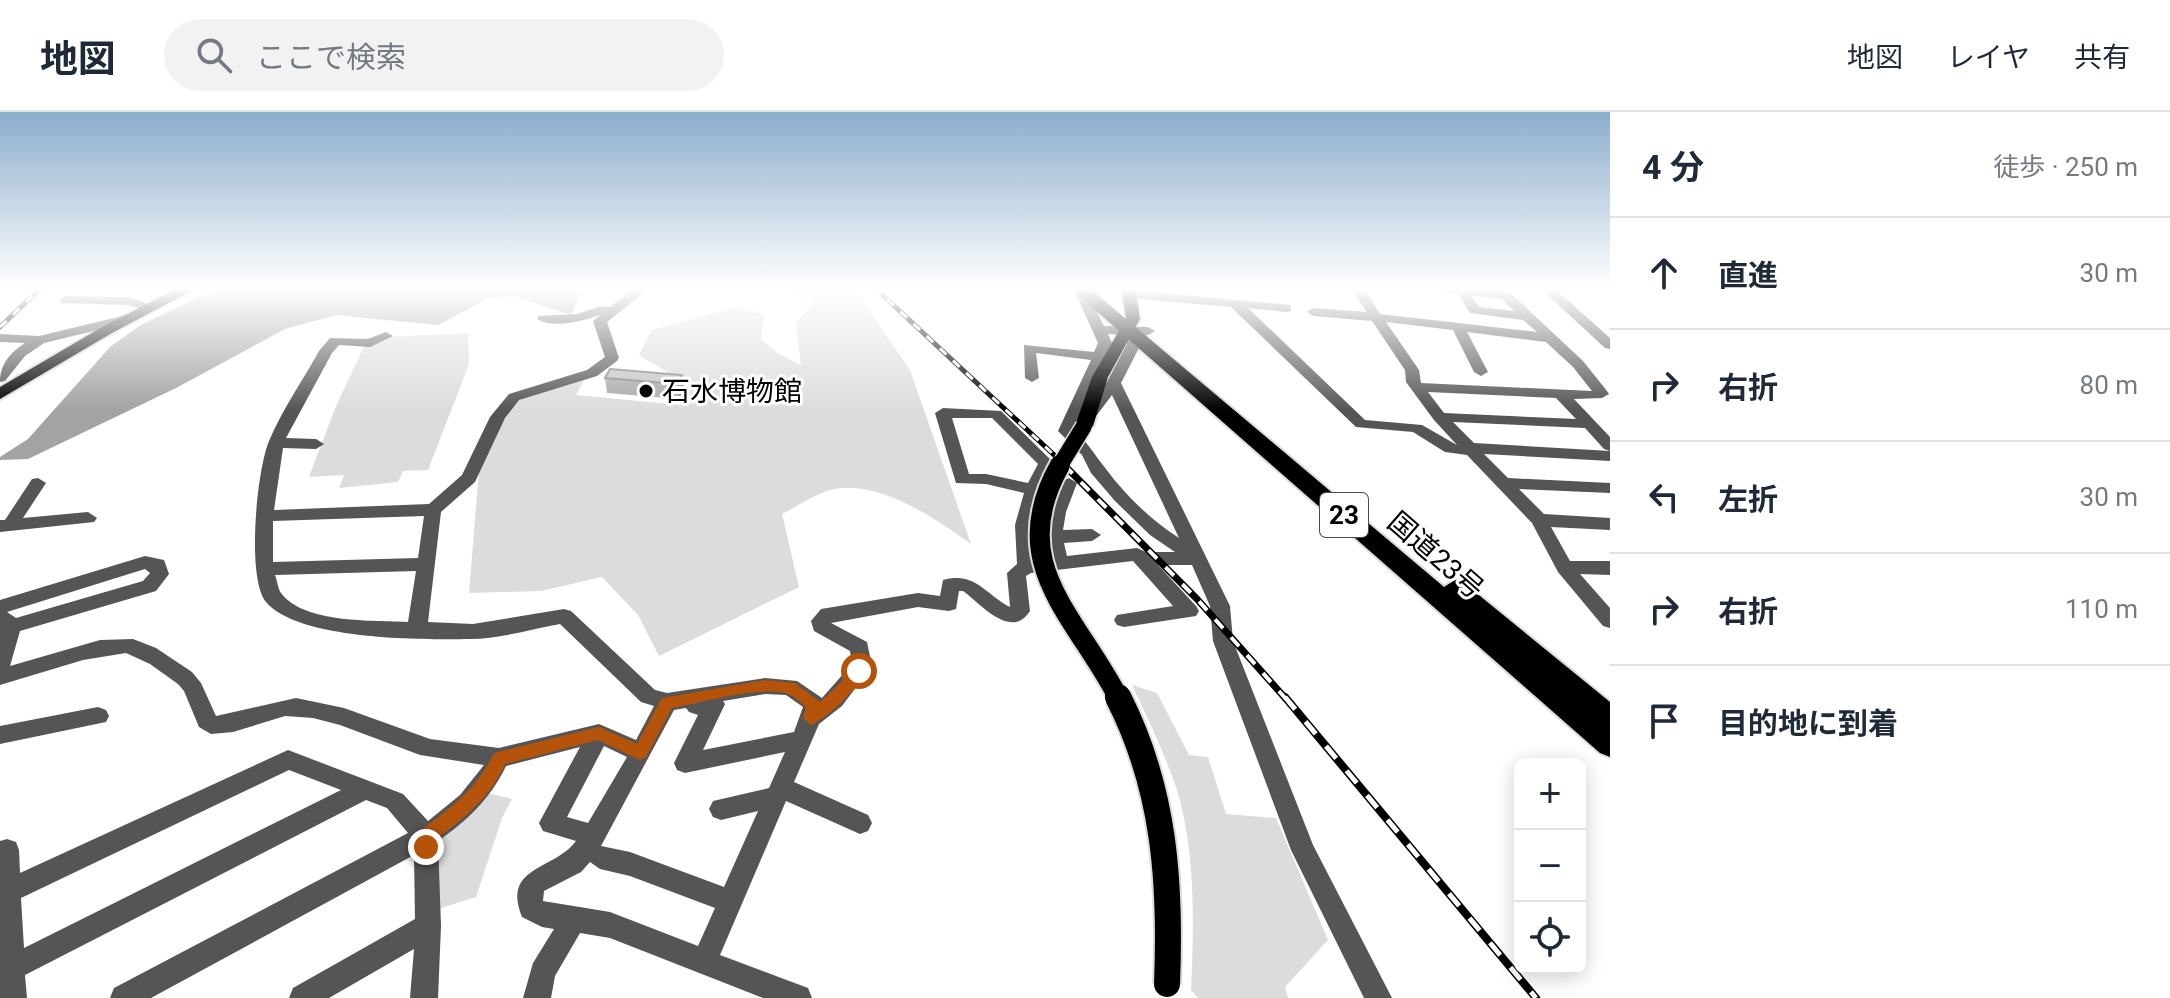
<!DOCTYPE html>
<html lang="ja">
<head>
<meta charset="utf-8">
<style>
	body { margin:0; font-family:Roboto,"Noto Sans JP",sans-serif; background:#f2f2f3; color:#1f2937 }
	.controls { position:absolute; right:24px; bottom:24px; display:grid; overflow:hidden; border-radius:12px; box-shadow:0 4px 20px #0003 }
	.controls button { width:72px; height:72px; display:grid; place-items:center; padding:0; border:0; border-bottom:2px solid #e0e1e3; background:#fff; color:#1f2937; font:40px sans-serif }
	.stop { position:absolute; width:24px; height:24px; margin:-18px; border:6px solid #b45309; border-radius:50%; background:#fff }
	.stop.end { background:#b45309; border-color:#fff; box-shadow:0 2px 8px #0008 }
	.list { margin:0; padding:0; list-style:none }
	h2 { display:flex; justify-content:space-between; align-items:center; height:104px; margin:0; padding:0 32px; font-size:34px }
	h2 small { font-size:26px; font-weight:400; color:#747a83 }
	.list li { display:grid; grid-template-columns:52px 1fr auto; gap:24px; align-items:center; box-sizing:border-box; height:112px; padding:0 32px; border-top:2px solid #e0e1e3 }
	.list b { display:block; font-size:30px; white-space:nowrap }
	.list em { font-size:26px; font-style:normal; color:#747a83 }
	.icon { flex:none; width:44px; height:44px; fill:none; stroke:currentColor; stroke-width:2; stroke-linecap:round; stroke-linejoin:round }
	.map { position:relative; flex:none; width:1610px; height:886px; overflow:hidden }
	header { display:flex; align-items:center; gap:48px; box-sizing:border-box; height:112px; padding:0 40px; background:#fff; border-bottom:2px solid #e0e1e3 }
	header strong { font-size:38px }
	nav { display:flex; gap:44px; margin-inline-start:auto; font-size:28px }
	.search { width:560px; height:72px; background:#f2f2f3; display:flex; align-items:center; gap:20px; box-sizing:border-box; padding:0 28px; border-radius:44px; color:#747a83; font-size:30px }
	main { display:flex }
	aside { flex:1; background:#fff }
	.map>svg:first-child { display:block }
	.green { fill:#dcdcdc }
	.water { fill:#a3a3a3 }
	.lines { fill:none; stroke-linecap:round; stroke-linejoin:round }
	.major-casing { stroke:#dbdbdb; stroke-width:4 }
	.highway-casing { stroke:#dbdbdb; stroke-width:4 }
	.minor { fill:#555; fill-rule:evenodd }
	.major { fill:#000; fill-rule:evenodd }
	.highway { fill:#000; fill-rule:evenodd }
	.rail-far2-casing { stroke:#000; stroke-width:5 }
	.rail-far1-casing { stroke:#000; stroke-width:7 }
	.rail-casing { stroke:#000; stroke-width:8 }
	.rail-far2 { stroke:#fff; stroke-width:3; stroke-dasharray:9; stroke-linecap:butt }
	.rail-far1 { stroke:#fff; stroke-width:4; stroke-dasharray:12; stroke-linecap:butt }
	.rail { stroke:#fff; stroke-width:5; stroke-dasharray:16; stroke-linecap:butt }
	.major-bridge-far2-casing { stroke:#dbdbdb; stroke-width:19; stroke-linecap:butt }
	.major-bridge-far1-casing { stroke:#dbdbdb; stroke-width:24; stroke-linecap:butt }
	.major-bridge-casing { stroke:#dbdbdb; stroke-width:30; stroke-linecap:butt }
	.major-bridge-far2 { stroke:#000; stroke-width:16 }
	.major-bridge-far1 { stroke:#000; stroke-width:20 }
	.major-bridge { stroke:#000; stroke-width:26 }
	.wall { fill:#a9a9a9 }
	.shaded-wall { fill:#898989 }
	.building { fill:#c4c4c4; stroke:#898989; stroke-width:2 }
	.route { fill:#b45309 }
	.poi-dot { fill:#000; stroke:#fff; stroke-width:3 }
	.labels { text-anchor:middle; stroke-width:6; stroke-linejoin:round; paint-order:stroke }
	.shield { fill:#fff; stroke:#4c4c4c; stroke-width:2 }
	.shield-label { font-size:26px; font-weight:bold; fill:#000 }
	.poi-label { font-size:28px; fill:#000; stroke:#fff; text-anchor:start }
	.street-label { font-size:28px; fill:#000; stroke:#fff }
</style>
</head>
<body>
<header>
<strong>地図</strong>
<div class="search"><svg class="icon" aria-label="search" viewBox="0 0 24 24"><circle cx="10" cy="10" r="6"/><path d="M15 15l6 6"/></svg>ここで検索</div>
<nav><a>地図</a><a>レイヤ</a><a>共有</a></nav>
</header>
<main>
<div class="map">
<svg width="1610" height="886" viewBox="0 0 1610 886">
	<rect width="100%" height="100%" fill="#fff"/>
	<path class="green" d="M 792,175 L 853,175 L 910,258 L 971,432 C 935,406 874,364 827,379 C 812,384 796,395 782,402 L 799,475 L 659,544 L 638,503 L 602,465 L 541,479 L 469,481 L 479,358 L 502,306 L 515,289 L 585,266 L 576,283 L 682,293 L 690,274 L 639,243 L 651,218 L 740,194 L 764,203 L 761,228 L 779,242 L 801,253 L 796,211 L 815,188 L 791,182 Z
		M 468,221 L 469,252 L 428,358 L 403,359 L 398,370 L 339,376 L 344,363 L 309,365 L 336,294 L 368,226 Z
		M 1132,573 L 1157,581 L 1189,643 L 1208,645 L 1226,702 L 1276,706 L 1328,828 L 1285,875 L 1288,886 L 1198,886 L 1191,878 C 1194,813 1196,738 1176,675 C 1164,640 1148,607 1132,573 Z
		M 488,681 L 512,687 L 502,706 L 476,785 L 438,797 L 436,733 L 444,721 Z"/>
	<path class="water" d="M 220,175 L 596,175 L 581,181 L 571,203 L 513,184 L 489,186 L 438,213 L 336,203 L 285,217 L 176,276 L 28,347 L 0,348 L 0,345 L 28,327 L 111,234 L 141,213 Z"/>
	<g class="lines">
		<defs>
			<path id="major" d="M 180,175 L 199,175 L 112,221 L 0,287 L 0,275 L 102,215 Z
				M 1121,175 L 1135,175 L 1140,207 L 1108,265 L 1093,314 L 1084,319 L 1078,318 L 1075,314 L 1092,265 L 1126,207 Z"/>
			<path id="highway" d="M 1069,175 L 1088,175 L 1444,475 L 1455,468 L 1464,471 L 1610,590 L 1610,645 L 1600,641 Z"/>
		</defs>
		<use href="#major" class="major-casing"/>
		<use href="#highway" class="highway-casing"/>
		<path class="minor" d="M 636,175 L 651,175 L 607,210 L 619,246 L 617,249 L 597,264 L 519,288 L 505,306 L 475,370 L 441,400 L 428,510 L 473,512 L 564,497 L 571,499 L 655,578 L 667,581 L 765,566 L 797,569 L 822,586 L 852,552 L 850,539 L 814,519 L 811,509 L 821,497 L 918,481 L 940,484 L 943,468 C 975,459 985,482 1010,495 L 1007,461 L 1017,452 L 1015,413 L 1024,381 L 986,372 L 956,371 L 935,301 L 943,296 L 1001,299 L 1054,351 C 1038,382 1027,413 1035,448 L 1049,446 C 1044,426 1046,374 1069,366 L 1077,371 L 1066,400 L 1063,418 L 1092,417 L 1101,423 L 1092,429 L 1064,431 L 1067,444 L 1137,436 L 1146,440 L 1175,440 L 1150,423 L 1115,389 L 1091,361 L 1082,343 L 1058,319 L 1091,248 L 1036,241 L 1039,266 L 1032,270 L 1025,266 L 1024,233 L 1094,240 L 1098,231 L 1074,178 L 1084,175 L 1104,214 L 1148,215 L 1155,219 L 1148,223 L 1137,223 L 1141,232 L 1121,271 L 1230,494 L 1233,529 L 1313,733 L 1392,886 L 1364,886 L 1291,738 L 1213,529 L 1210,494 L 1192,453 L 1158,453 L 1196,494 L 1199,499 L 1196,504 L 1124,515 L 1117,513 L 1114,508 L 1117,503 L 1173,494 L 1133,449 L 1031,461 L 1026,464 L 1030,499 C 1011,529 980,491 963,479 L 959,479 L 956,497 L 949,499 L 918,495 L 831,511 L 867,530 L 872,554 L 842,594 L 819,612 L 794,670 L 868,703 L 872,711 L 868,719 L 860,722 L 786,689 L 720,843 L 808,876 L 812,886 L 763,886 L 610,826 L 580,821 L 555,864 L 551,886 L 523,886 L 533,851 L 554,817 L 542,815 L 522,805 C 501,754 555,758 576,729 L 543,719 L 539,711 L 580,635 L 506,654 C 491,686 467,709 438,729 L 441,814 L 438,886 L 410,886 L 414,837 L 329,886 L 289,886 L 293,876 L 415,807 L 414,743 L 151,886 L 110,886 L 114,876 L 408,721 L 387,696 L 366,688 L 25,863 L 27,886 L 0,886 L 0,729 L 7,727 L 16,730 L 19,738 L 20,761 L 288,638 L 403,682 L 428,709 L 460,683 L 484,653 L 420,643 L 340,613 L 313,606 L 285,604 L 233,620 L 211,622 L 199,615 L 184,579 L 178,572 L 150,552 L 126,541 L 83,548 L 0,573 L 0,488 L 145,444 L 164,448 L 169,462 L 156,479 L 20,519 L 10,554 L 100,528 L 133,527 L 156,536 L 192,560 L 201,571 L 216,604 L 296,586 L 344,596 L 430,627 L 499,636 L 599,612 L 636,628 L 654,594 L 641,590 L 560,512 C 531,517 500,527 470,527 C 422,528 298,528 266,490 C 246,465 257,358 269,329 C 282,298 303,268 319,239 L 330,226 L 368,227 L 386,220 L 393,224 L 370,235 L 339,233 L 332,241 L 286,326 L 316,327 L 324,332 L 316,337 L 283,336 L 274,398 L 429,392 L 462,363 L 490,305 L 509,282 L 587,258 L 605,245 L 593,209 L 600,203 C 583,209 553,217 537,207 L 539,204 L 577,202 L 601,194 L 610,195 ZM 1108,222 L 1124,223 L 1127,232 L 1107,270 L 1080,305 L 1088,310 L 1093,308 L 1112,283 L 1179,426 C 1151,408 1125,383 1106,357 C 1093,341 1090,333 1074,318 L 1112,231 ZM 952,306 L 992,306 L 1038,352 L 1028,371 L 986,362 L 969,362 ZM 424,404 L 418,446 L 273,450 L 273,409 ZM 145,457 L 150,461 L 143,469 L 16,506 L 7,500 ZM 416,459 L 408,510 C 374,508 304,512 281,481 C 278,477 277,468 275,463 ZM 765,582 L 786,583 L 803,595 L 794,620 L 703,638 L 725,592 L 723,589 ZM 686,596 L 689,600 L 698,603 L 674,651 L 677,658 L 685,661 L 785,640 L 769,676 L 713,689 L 709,697 L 713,705 L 721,708 L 758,699 L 724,775 L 630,740 L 601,734 L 674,598 ZM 604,634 L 627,645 L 588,711 L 567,705 ZM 289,658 L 341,678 L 24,836 L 21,786 ZM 590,750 L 600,757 L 630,764 L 715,796 L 698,834 L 610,800 L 543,789 L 544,779 L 581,760 Z
			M 1350,175 L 1363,175 L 1380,202 L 1537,220 L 1523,208 L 1470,201 L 1458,182 L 1425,175 L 1493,179 L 1490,175 L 1504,175 L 1583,249 L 1607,279 L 1609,282 L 1602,286 L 1574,287 L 1610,325 L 1610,339 L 1604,337 L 1585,316 L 1453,310 L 1474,331 L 1610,339 L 1610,349 L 1484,342 L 1508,366 L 1610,371 L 1610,381 L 1519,377 L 1544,402 L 1610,406 L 1610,418 L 1551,415 L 1570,449 L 1610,449 L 1610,463 L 1580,462 L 1610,496 L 1610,516 L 1603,514 L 1558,460 L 1532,411 L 1467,343 L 1445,340 L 1413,320 L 1356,315 L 1231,195 L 1129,186 L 1123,182 L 1129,178 L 1291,193 L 1291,199 L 1286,200 L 1248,196 L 1365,308 L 1422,313 L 1457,333 L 1434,308 L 1406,270 L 1405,258 L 1372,209 L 1313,204 L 1307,200 L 1313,196 L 1367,200 ZM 1472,184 L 1502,187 L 1514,199 L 1479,195 ZM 1386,210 L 1453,218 L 1474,260 L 1481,264 L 1488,260 L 1467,220 L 1546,230 L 1573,255 L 1592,279 L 1421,271 L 1419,258 ZM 1428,280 L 1556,286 L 1576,307 L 1444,301 Z
			M 1539,175 L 1553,175 L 1610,226 L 1610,237 L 1605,236 Z
			M 66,184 L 130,185 L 156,195 L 150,199 L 129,193 L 61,191 L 60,188 Z
			M 126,203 L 131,204 L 131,210 L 44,231 L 25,244 L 5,269 L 0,270 C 0,252 10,241 25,231 L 0,230 L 0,222 L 39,224 Z
			M 38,366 L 46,371 L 23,406 L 88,400 L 97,406 L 94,410 L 0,420 L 0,408 L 5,408 L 32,367 Z
			M 98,595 L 106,598 L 109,604 L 106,610 L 0,632 L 0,614 Z"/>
		<use href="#major" class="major"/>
		<use href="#highway" class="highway"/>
		<defs>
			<path id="rail-far2" d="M 874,175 L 1067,355
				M 0,215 L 42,175"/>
			<path id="rail-far1" d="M 1064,353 L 1197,487 L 1286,587"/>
			<path id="rail" d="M 1285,585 L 1536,886"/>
		</defs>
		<use href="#rail-far2" class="rail-far2-casing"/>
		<use href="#rail-far1" class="rail-far1-casing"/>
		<use href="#rail" class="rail-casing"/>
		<use href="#rail-far2" class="rail-far2"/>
		<use href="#rail-far1" class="rail-far1"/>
		<use href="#rail" class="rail"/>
		<defs>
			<path id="major-bridge-far2" d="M 1059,355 L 1084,314"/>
			<path id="major-bridge-far1" d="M 1060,353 C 1004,452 1076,503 1119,587"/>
			<path id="major-bridge" d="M 1118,585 C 1165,677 1171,771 1167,872"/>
		</defs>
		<use href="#major-bridge-far2" class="major-bridge-far2-casing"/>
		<use href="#major-bridge-far1" class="major-bridge-far1-casing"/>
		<use href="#major-bridge" class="major-bridge-casing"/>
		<use href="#major-bridge-far2" class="major-bridge-far2"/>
		<use href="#major-bridge-far1" class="major-bridge-far1"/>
		<use href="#major-bridge" class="major-bridge"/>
	</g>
	<path class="wall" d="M 682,263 L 684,277 L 679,287 L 607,281 L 605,266 Z"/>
	<path class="shaded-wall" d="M 682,263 L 684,277 L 679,287 L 677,272 Z"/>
	<path class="building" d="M 610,257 L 682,263 L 677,272 L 605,266 Z"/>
	<linearGradient id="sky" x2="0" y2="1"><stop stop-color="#8cadcc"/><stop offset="0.59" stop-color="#fff"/><stop offset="1" stop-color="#fff" stop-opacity="0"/></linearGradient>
	<rect width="1610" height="299" fill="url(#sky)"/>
	<path class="route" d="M 859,553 L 864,555 C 867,571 827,606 811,613 L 803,606 L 806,595 C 799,589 793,583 785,581 C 754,575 704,590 672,596 L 646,645 L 640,648 L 598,628 L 505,652 C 490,686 464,706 435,728 L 432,741 L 420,741 L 417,735 L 420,719 C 451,696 477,677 494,641 L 599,615 L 637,632 L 662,586 L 765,568 L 795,571 L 820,590 Z"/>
	<circle class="poi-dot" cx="646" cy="279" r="8"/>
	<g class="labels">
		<rect class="shield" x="1320" y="381" width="48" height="44" rx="6"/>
		<g class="shield-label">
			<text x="1344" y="412">23</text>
		</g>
		<g class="poi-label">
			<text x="662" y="289">石水博物館</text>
		</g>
		<g class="street-label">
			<text transform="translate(1436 443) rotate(41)" y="10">国道23号</text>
		</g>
	</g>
</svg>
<div class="controls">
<button>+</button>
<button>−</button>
<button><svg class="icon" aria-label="locate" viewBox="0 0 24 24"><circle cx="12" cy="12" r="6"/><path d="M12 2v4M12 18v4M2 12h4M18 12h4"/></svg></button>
</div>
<div class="stop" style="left:859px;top:559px"></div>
<div class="stop end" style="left:426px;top:735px"></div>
</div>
<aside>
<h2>4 分<small>徒歩 · 250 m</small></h2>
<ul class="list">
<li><svg class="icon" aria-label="ahead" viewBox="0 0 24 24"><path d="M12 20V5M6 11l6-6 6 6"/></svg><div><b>直進</b></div><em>30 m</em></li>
<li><svg class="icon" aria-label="right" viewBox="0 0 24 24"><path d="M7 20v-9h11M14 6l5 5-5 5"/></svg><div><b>右折</b></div><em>80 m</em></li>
<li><svg class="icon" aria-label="left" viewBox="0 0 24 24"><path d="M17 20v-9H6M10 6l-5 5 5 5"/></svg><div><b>左折</b></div><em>30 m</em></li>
<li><svg class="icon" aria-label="right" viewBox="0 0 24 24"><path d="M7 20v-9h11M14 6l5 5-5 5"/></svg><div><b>右折</b></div><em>110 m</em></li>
<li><svg class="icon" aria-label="arrive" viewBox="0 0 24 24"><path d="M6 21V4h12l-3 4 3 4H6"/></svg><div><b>目的地に到着</b></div></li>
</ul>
</aside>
</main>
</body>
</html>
